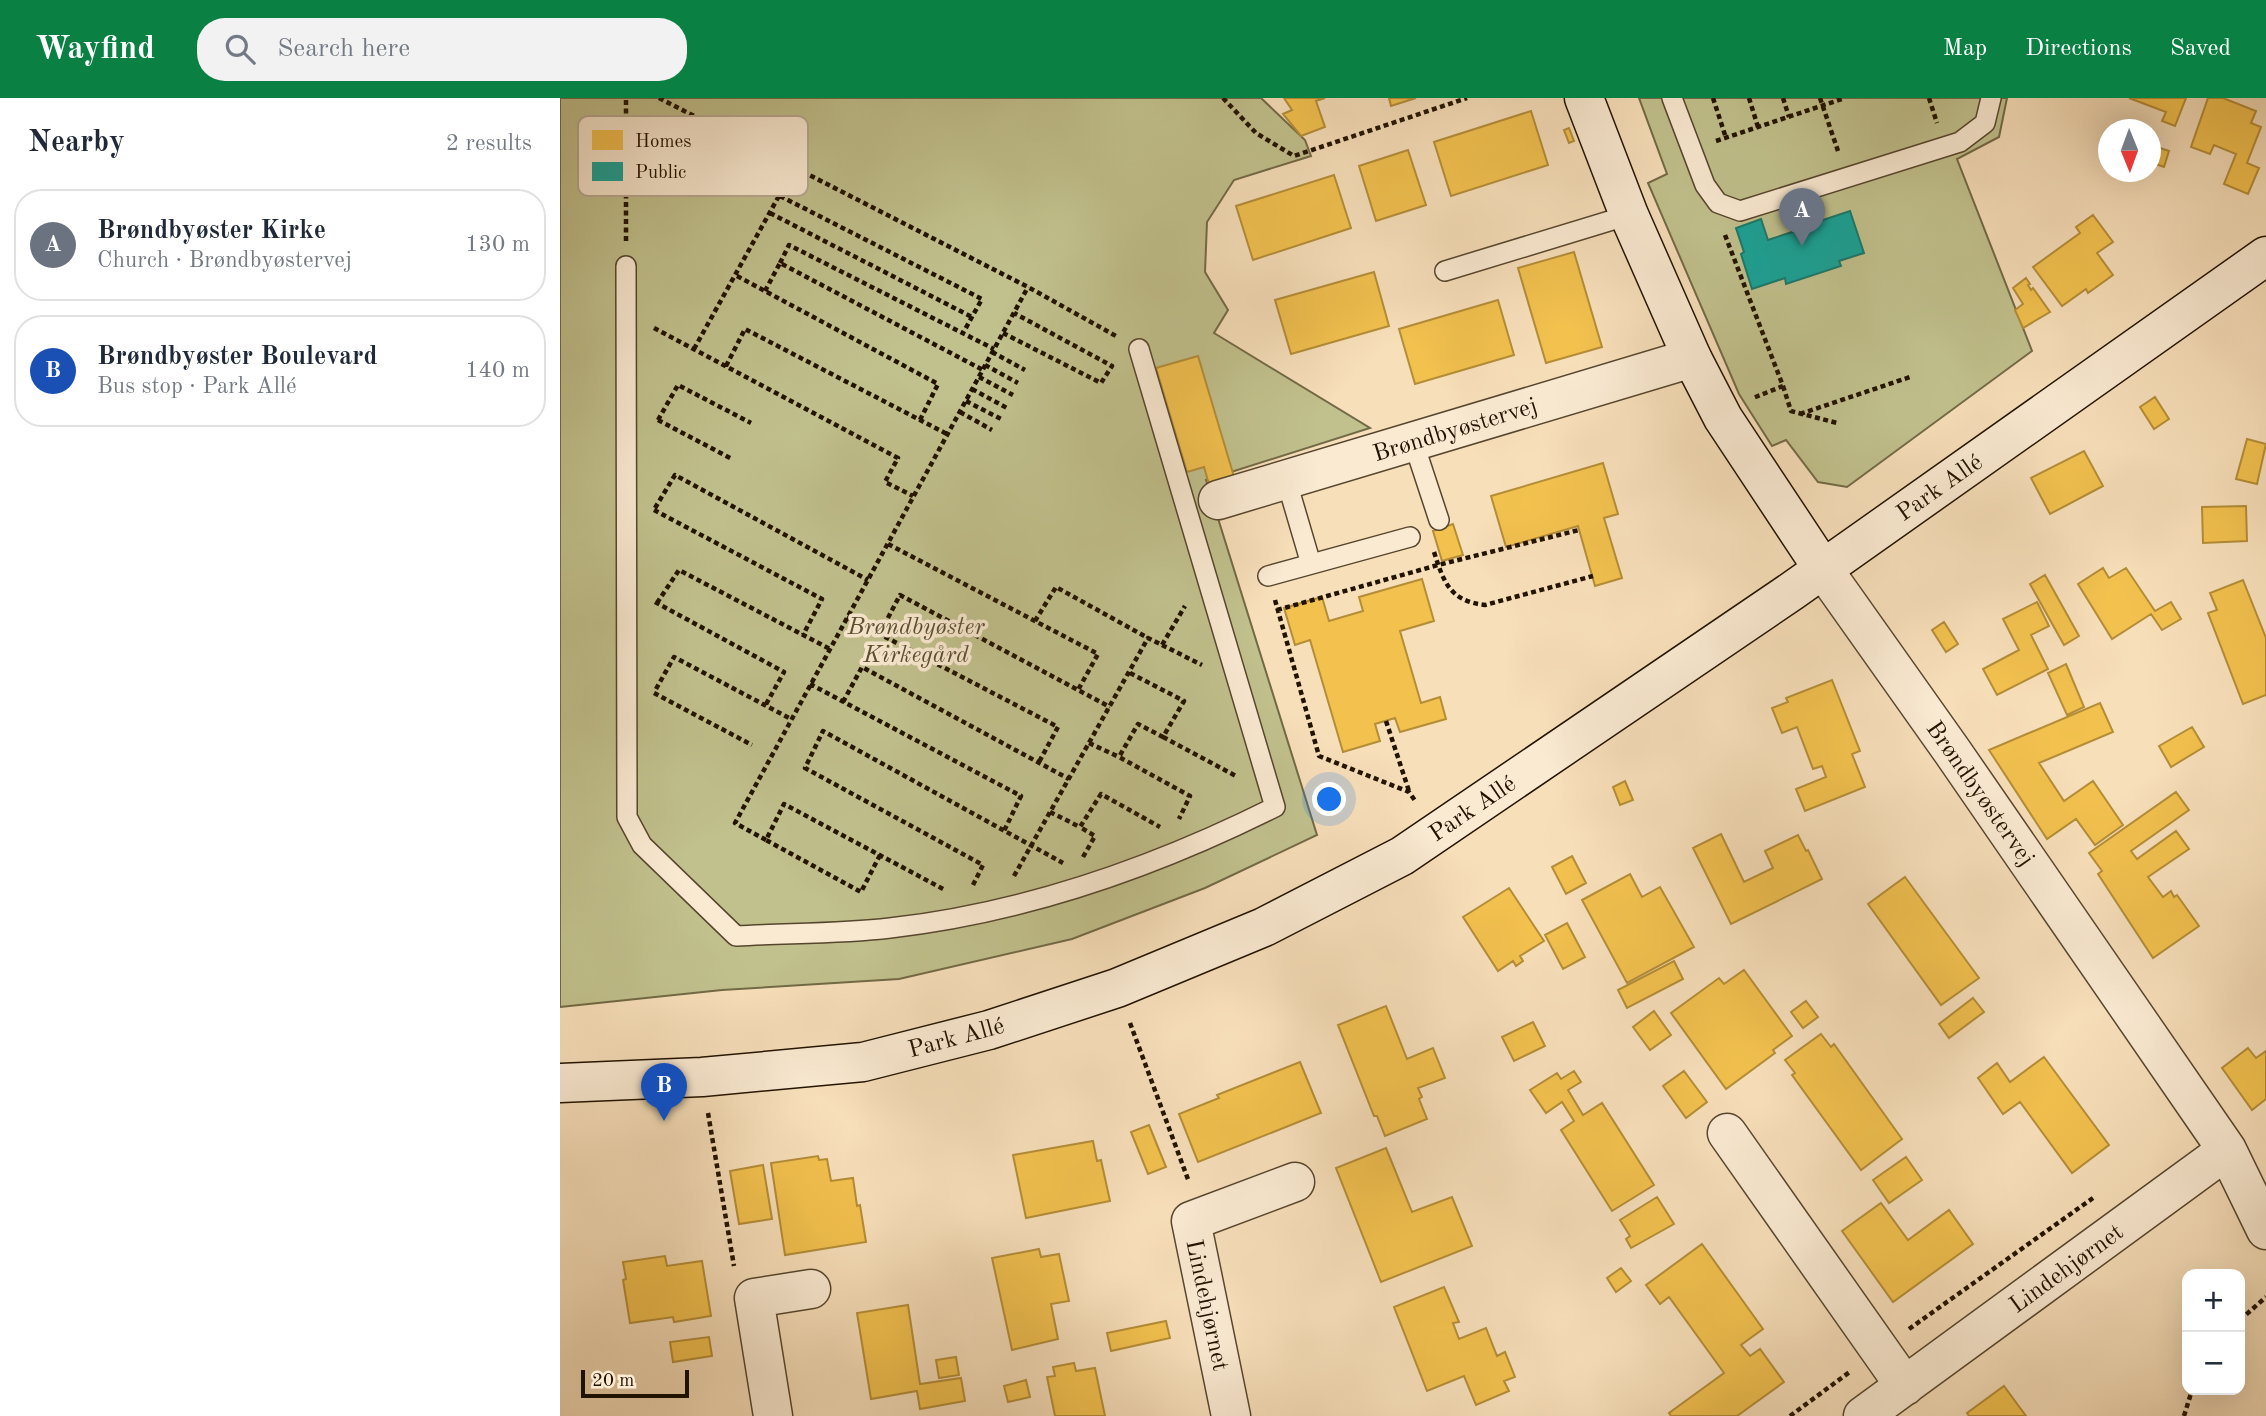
<!DOCTYPE html>
<html lang="en">
<head>
<meta charset="utf-8">
<style>
	body { margin:0; font-family:"Old Standard TT",serif; background:#f2f2f3; color:#1f2937 }
	.controls { position:absolute; right:21px; bottom:21px; display:grid; overflow:hidden; border-radius:14px; box-shadow:0 7px 28px #0002 }
	.controls button { width:63px; height:63px; display:grid; place-items:center; padding:0; border:0; border-bottom:2px solid #e0e1e3; background:#fff; color:#1f2937; font:35px sans-serif }
	.compass { position:absolute; left:1538px; top:21px; width:63px; height:63px; border-radius:50%; background:#fff; box-shadow:0 7px 28px #0002; rotate:179deg }
	.scale { position:absolute; left:21px; bottom:18px; width:108px; box-sizing:border-box; padding-left:7px; border:4px solid #221300; border-top:0; font-size:19px; line-height:24px; white-space:nowrap; color:#221300; -webkit-text-stroke:5px #faead2; paint-order:stroke }
	.you { position:absolute; left:770px; top:702px; width:24px; height:24px; margin:-18px; border:5px solid #fff; border-radius:50%; background:#1a73e8; box-shadow:0 0 0 10px #1a73e833 }
	.badge { display:grid; place-items:center; width:46px; height:46px; border-radius:50%; background:#0b8043; color:#fff; font-size:23px; font-weight:700 }
	.pin { position:absolute; translate:-50% -58px; filter:drop-shadow(0 2px 4px #0008) }
	.pin::after { content:''; position:absolute; top:37px; width:24px; height:21px; background:inherit; clip-path:polygon(0 0,100% 0,50% 100%) }
	.list { margin:0; padding:0; list-style:none }
	h2 { display:flex; justify-content:space-between; align-items:center; height:91px; margin:0; padding:0 28px; font-size:30px }
	h2 small { font-size:23px; font-weight:400; color:#747a83 }
	.list li { display:grid; grid-template-columns:46px 1fr auto; gap:21px; align-items:center; box-sizing:border-box; height:112px; margin:0 14px 14px; padding:0 14px; border:2px solid #e0e1e3; border-radius:28px }
	.list b { display:block; font-size:26px; white-space:nowrap }
	.list p { margin:0; font-size:23px; white-space:nowrap; color:#747a83 }
	.list em { font-size:23px; font-style:normal; color:#747a83 }
	.icon { flex:none; width:38px; height:38px; fill:none; stroke:currentColor; stroke-width:2; stroke-linecap:round; stroke-linejoin:round }
	.map { position:relative; flex:none; width:1706px; height:1318px; overflow:hidden }
	header { display:flex; align-items:center; gap:42px; box-sizing:border-box; height:98px; padding:0 35px; background:#0b8043; color:#fff }
	header strong { font-size:33px }
	nav { display:flex; gap:38px; margin-inline-start:auto; font-size:24px }
	.search { width:490px; height:63px; background:#f2f2f3; display:flex; align-items:center; gap:18px; box-sizing:border-box; padding:0 24px; border-radius:28px; color:#747a83; font-size:26px }
	main { display:flex }
	aside { flex:1; background:#fff }
	.map>svg:first-child { display:block }
	.green { fill:#c1c18d; stroke:#726a46; stroke-width:2 }
	.homes { fill:#f2c14e; stroke:#b48d37; stroke-width:2 }
	.public { fill:#17a398; stroke:#1a786a; stroke-width:2 }
	.lines { fill:none; stroke-linecap:round; stroke-linejoin:round }
	.lane-casing { stroke:#57462e; stroke-width:22 }
	.street-casing { stroke:#57462e; stroke-width:41 }
	.secondary-casing { stroke:#221300; stroke-width:41 }
	.path { stroke:#221300; stroke-width:4.5; stroke-dasharray:5 3.5; stroke-linecap:butt }
	.lane { stroke:#faead2; stroke-width:19 }
	.street { stroke:#faead2; stroke-width:38 }
	.secondary { stroke:#faead2; stroke-width:38 }
	.labels { text-anchor:middle; stroke-width:7; stroke-linejoin:round; paint-order:stroke }
	.street-label { font-size:24px; fill:#221300; stroke:#faead2 }
	.park-label { font-size:24px; font-style:italic; fill:#5a5031; stroke:#faead2 }
	.key { fill:#faead2; stroke:#b9aa93; stroke-width:2 }
	.key-label { font-size:19px; fill:#221300 }
</style>
</head>
<body>
<header>
<strong>Wayfind</strong>
<div class="search"><svg class="icon" aria-label="search" viewBox="0 0 24 24"><circle cx="10" cy="10" r="6"/><path d="M15 15l6 6"/></svg>Search here</div>
<nav><a>Map</a><a>Directions</a><a>Saved</a></nav>
</header>
<main>
<aside>
<h2>Nearby<small>2 results</small></h2>
<ul class="list">
<li><span class="badge" style="background:#6b7280">A</span><div><b>Brøndbyøster Kirke</b><p>Church · Brøndbyøstervej</p></div><em>130 m</em></li>
<li><span class="badge" style="background:#1a4fb4">B</span><div><b>Brøndbyøster Boulevard</b><p>Bus stop · Park Allé</p></div><em>140 m</em></li>
</ul>
</aside>
<div class="map">
<svg width="1706" height="1318" viewBox="0 0 1706 1318">
	<rect width="100%" height="100%" fill="#f7dfba"/>
	<filter id="stains"><feTurbulence type="fractalNoise" baseFrequency=".00286" numOctaves="4"/><feColorMatrix values="0 0 0 0 .2 0 0 0 0 .09 0 0 0 0 .02 0 0 0 .5 -.17"/></filter>
	<radialGradient id="worn" r=".72"><stop offset=".6" stop-color="#630" stop-opacity="0"/><stop offset="1" stop-color="#630" stop-opacity=".3"/></radialGradient>
	<path class="green" d="M 0,0 L 701,0 L 745,42 L 751,58 L 674,82 L 647,124 L 645,174 L 668,212 L 654,235 L 810,330 L 646,382 L 757,737 L 645,790 L 512,841 L 339,881 L 162,892 L 0,909 Z
		M 1079,0 L 1447,0 L 1439,39 L 1397,61 L 1472,253 L 1287,389 L 1258,384 L 1226,342 L 1212,348 L 1179,296 L 1088,85 L 1107,76 Z"/>
	<path class="homes" d="M 724,0 L 765,0 L 756,3 L 765,29 L 741,38 L 723,16 L 732,12 Z
		M 829,0 L 856,0 L 831,8 Z
		M 1569,0 L 1626,0 L 1615,28 L 1602,23 L 1606,14 Z
		M 1648,0 L 1663,0 L 1696,13 L 1691,25 L 1701,29 L 1687,65 L 1699,70 L 1688,96 L 1664,86 L 1676,56 L 1654,47 L 1650,56 L 1631,49 Z
		M 971,13 L 988,67 L 891,98 L 874,44 Z
		M 1009,30 L 1014,43 L 1009,45 L 1004,32 Z
		M 1591,47 L 1609,53 L 1604,69 L 1590,64 Z
		M 848,52 L 866,107 L 816,123 L 799,68 Z
		M 774,77 L 791,130 L 693,162 L 676,108 Z
		M 1533,117 L 1553,144 L 1537,155 L 1553,177 L 1528,195 L 1526,191 L 1502,208 L 1473,169 L 1520,135 L 1516,129 Z
		M 1014,154 L 1042,249 L 986,265 L 958,170 Z
		M 814,174 L 829,228 L 731,256 L 715,202 Z
		M 1466,180 L 1470,186 L 1468,187 L 1471,192 L 1473,190 L 1490,214 L 1463,230 L 1455,212 L 1463,206 L 1453,190 Z
		M 938,202 L 954,257 L 855,286 L 839,231 Z
		M 638,258 L 675,382 L 650,390 L 644,369 L 627,374 L 596,270 Z
		M 1595,299 L 1609,321 L 1594,331 L 1580,309 Z
		M 1687,341 L 1706,346 L 1697,386 L 1676,381 Z
		M 1524,353 L 1543,388 L 1490,416 L 1471,380 Z
		M 1043,365 L 1058,416 L 1044,420 L 1062,480 L 1035,488 L 1018,428 L 946,449 L 931,398 Z
		M 1686,408 L 1687,443 L 1643,445 L 1642,409 Z
		M 893,426 L 903,457 L 882,463 L 873,433 Z
		M 1543,470 L 1549,480 L 1566,470 L 1595,513 L 1611,504 L 1621,521 L 1602,532 L 1591,516 L 1552,541 L 1518,486 Z
		M 1485,477 L 1519,538 L 1504,547 L 1470,486 Z
		M 862,481 L 874,523 L 840,533 L 861,605 L 880,599 L 886,621 L 840,634 L 835,620 L 815,626 L 820,643 L 783,654 L 750,542 L 735,547 L 724,510 L 762,499 L 769,523 L 803,513 L 799,499 Z
		M 1683,482 L 1706,540 L 1706,597 L 1683,606 L 1648,515 L 1657,512 L 1650,495 Z
		M 1477,504 L 1489,528 L 1471,537 L 1488,571 L 1437,597 L 1423,571 L 1459,552 L 1443,521 Z
		M 1384,524 L 1398,546 L 1386,554 L 1372,532 Z
		M 1506,566 L 1524,609 L 1507,617 L 1488,575 Z
		M 1272,582 L 1300,653 L 1292,656 L 1305,689 L 1245,713 L 1236,691 L 1266,679 L 1262,668 L 1253,671 L 1237,629 L 1222,635 L 1212,610 L 1228,604 L 1226,600 Z
		M 1540,605 L 1553,634 L 1479,665 L 1504,703 L 1533,683 L 1563,727 L 1535,747 L 1516,721 L 1487,741 L 1429,652 Z
		M 1632,629 L 1644,649 L 1611,669 L 1599,648 Z
		M 1065,683 L 1073,702 L 1060,707 L 1053,689 Z
		M 1616,694 L 1629,712 L 1571,753 L 1577,761 L 1616,733 L 1629,751 L 1588,779 L 1603,799 L 1611,793 L 1614,799 L 1617,797 L 1639,828 L 1593,860 L 1538,776 L 1542,773 L 1529,755 Z
		M 1161,736 L 1184,784 L 1213,770 L 1205,753 L 1238,737 L 1246,753 L 1248,752 L 1262,781 L 1171,826 L 1133,750 Z
		M 1012,758 L 1026,785 L 1006,796 L 992,769 Z
		M 1070,776 L 1082,799 L 1100,789 L 1134,849 L 1067,885 L 1022,802 Z
		M 1345,779 L 1419,880 L 1381,907 L 1308,806 Z
		M 949,790 L 984,843 L 960,858 L 963,863 L 956,868 L 953,863 L 938,873 L 903,819 Z
		M 1007,825 L 1025,859 L 1003,871 L 985,837 Z
		M 1114,863 L 1123,881 L 1067,910 L 1058,892 Z
		M 1184,872 L 1232,938 L 1213,952 L 1215,955 L 1166,991 L 1111,915 L 1159,880 L 1164,886 Z
		M 1413,900 L 1424,914 L 1389,940 L 1379,926 Z
		M 1246,903 L 1258,919 L 1243,930 L 1231,914 Z
		M 826,908 L 847,961 L 873,950 L 885,980 L 858,990 L 862,999 L 859,1001 L 867,1021 L 825,1038 L 817,1018 L 814,1018 L 778,927 Z
		M 1094,913 L 1111,937 L 1090,952 L 1073,929 Z
		M 973,924 L 985,948 L 954,963 L 942,939 Z
		M 1261,936 L 1271,949 L 1274,946 L 1342,1041 L 1301,1072 L 1232,977 L 1235,975 L 1225,962 Z
		M 1688,950 L 1696,960 L 1706,953 L 1706,1001 L 1692,1012 L 1662,970 Z
		M 1484,959 L 1549,1047 L 1512,1075 L 1460,1004 L 1443,1016 L 1418,980 L 1437,965 L 1450,984 Z
		M 740,964 L 761,1015 L 638,1064 L 619,1016 L 659,1000 L 657,997 Z
		M 1014,973 L 1021,984 L 1008,992 L 1023,1017 L 1042,1005 L 1094,1087 L 1052,1113 L 1001,1032 L 1014,1023 L 1002,1004 L 986,1015 L 970,992 L 997,975 L 1001,981 Z
		M 1124,973 L 1147,1004 L 1126,1020 L 1103,988 Z
		M 589,1027 L 606,1069 L 588,1076 L 571,1034 Z
		M 533,1043 L 537,1063 L 541,1062 L 550,1103 L 466,1120 L 453,1057 Z
		M 826,1050 L 852,1114 L 892,1099 L 912,1148 L 821,1184 L 776,1070 Z
		M 258,1058 L 259,1062 L 267,1061 L 271,1083 L 293,1080 L 297,1108 L 300,1107 L 306,1144 L 225,1157 L 211,1065 Z
		M 1346,1059 L 1362,1082 L 1329,1105 L 1313,1082 Z
		M 203,1067 L 212,1121 L 179,1126 L 170,1073 Z
		M 1097,1099 L 1114,1126 L 1071,1150 L 1066,1141 L 1070,1138 L 1060,1122 Z
		M 1321,1105 L 1348,1142 L 1389,1112 L 1413,1146 L 1333,1204 L 1282,1133 Z
		M 1142,1146 L 1203,1231 L 1181,1247 L 1190,1258 L 1200,1251 L 1224,1284 L 1177,1318 L 1111,1318 L 1109,1315 L 1164,1275 L 1109,1199 L 1100,1206 L 1086,1187 Z
		M 479,1151 L 481,1159 L 499,1156 L 509,1203 L 491,1206 L 498,1241 L 452,1252 L 432,1160 Z
		M 105,1158 L 107,1168 L 142,1163 L 151,1218 L 114,1224 L 113,1219 L 70,1225 L 63,1182 L 66,1181 L 63,1164 Z
		M 1061,1170 L 1071,1183 L 1056,1194 L 1047,1180 Z
		M 884,1189 L 899,1224 L 893,1225 L 899,1241 L 926,1230 L 937,1258 L 945,1254 L 955,1279 L 944,1283 L 949,1293 L 916,1307 L 904,1278 L 867,1293 L 834,1209 Z
		M 348,1207 L 360,1286 L 401,1280 L 405,1303 L 360,1311 L 357,1293 L 311,1301 L 297,1215 Z
		M 606,1223 L 610,1240 L 551,1253 L 547,1235 Z
		M 149,1239 L 152,1258 L 113,1264 L 110,1244 Z
		M 396,1259 L 399,1277 L 379,1280 L 376,1262 Z
		M 514,1265 L 516,1273 L 535,1270 L 545,1318 L 495,1318 L 487,1279 L 495,1278 L 493,1269 Z
		M 466,1282 L 470,1299 L 448,1304 L 444,1288 Z
		M 1444,1288 L 1466,1318 L 1409,1318 L 1407,1315 Z"/>
	<path class="public" d="M 1253,101 L 1260,123 L 1290,113 L 1304,155 L 1279,163 L 1281,168 L 1226,186 L 1225,180 L 1192,191 L 1181,156 L 1184,154 L 1176,130 L 1201,121 L 1208,142 L 1235,133 L 1227,110 Z"/>
	<g class="lines">
		<defs>
			<path id="lane" d="M 1112,0 L 1145,87 L 1158,105 L 1180,113 L 1400,44 L 1425,25 L 1431,0
				M 66,168 L 67,719 L 82,747 L 176,838 C 227,835 279,836 330,830 C 463,815 595,769 715,709 L 579,251
				M 885,173 L 1069,117
				M 853,343 L 879,422
				M 726,381 L 751,466
				M 708,478 L 850,439"/>
			<path id="street" d="M 658,402 L 1132,260
				M 1263,471 L 1392,653 L 1667,1052 L 1706,1132
				M 1167,1035 L 1345,1288
				M 213,1318 L 194,1200 L 251,1191
				M 671,1318 L 631,1123 L 735,1084
				M 1303,1318 L 1667,1052"/>
			<path id="secondary" d="M 1024,0 L 1069,117 L 1132,260 L 1163,320 L 1263,471
				M 0,985 L 142,979 L 303,964 L 429,932 L 557,890 L 704,829 L 842,758 L 1232,493 L 1706,158"/>
		</defs>
		<use href="#lane" class="lane-casing"/>
		<use href="#street" class="street-casing"/>
		<use href="#secondary" class="secondary-casing"/>
		<path class="path" d="M 99,0 L 468,189 L 556,238
			M 663,0 L 696,35 L 734,58 L 907,0
			M 1153,0 L 1166,40
			M 1189,0 L 1198,29
			M 1223,0 L 1229,19
			M 1260,0 L 1278,53
			M 1369,0 L 1377,25
			M 1156,43 L 1285,0
			M 220,98 L 422,201 L 403,235
			M 210,115 L 412,219
			M 1165,137 L 1223,288 L 1193,300
			M 66,143 L 66,0
			M 220,165 L 229,147 L 434,251
			M 177,178 L 378,286 L 360,322
			M 205,193 L 220,165 L 423,272
			M 94,230 L 338,360 L 325,384 L 353,398
			M 443,235 L 541,285 L 552,268 L 454,215
			M 134,251 L 235,69
			M 432,254 L 465,272
			M 425,267 L 458,285
			M 166,268 L 185,231 L 387,336
			M 419,279 L 453,297
			M 1223,288 L 1231,313 L 1277,325
			M 412,291 L 447,310
			M 406,303 L 441,321
			M 400,314 L 432,332
			M 1240,316 L 1350,279
			M 98,322 L 118,287 L 191,325
			M 98,322 L 172,361
			M 95,410 L 115,377 L 308,482
			M 94,412 L 262,501 L 243,537
			M 328,446 L 538,556 L 518,592
			M 874,454 C 884,485 890,503 925,507 L 1033,478
			M 715,502 L 759,658 L 849,694 L 856,704
			M 95,504 L 224,574 L 205,608
			M 97,505 L 119,472 L 270,551
			M 717,512 L 878,467 L 1019,432
			M 287,519 L 498,629 L 479,664
			M 475,523 L 496,489 L 588,540
			M 320,535 L 340,497 L 550,609
			M 602,547 L 642,567
			M 570,575 L 624,603 L 603,639 L 578,626 L 559,659 L 630,698 L 619,721
			M 250,586 L 461,698 L 444,733
			M 96,591 L 114,559 L 231,621
			M 94,595 L 192,647
			M 283,604 L 302,569 L 509,681
			M 826,623 L 849,693
			M 603,639 L 676,678
			M 529,645 L 559,659
			M 490,714 L 520,729
			M 206,742 L 175,725 L 468,189
			M 320,757 L 301,794 L 206,742 L 224,706 L 385,792
			M 523,759 L 535,738 L 520,729 L 541,696 L 600,729
			M 454,778 L 588,540 L 602,547 L 625,508
			M 413,787 L 423,767 L 245,670 L 263,633 L 503,765
			M 570,925 L 629,1084
			M 148,1015 L 174,1168
			M 1680,1222 L 1706,1199
			M 1349,1231 L 1533,1100
			M 1230,1318 L 1291,1273
			M 1624,1318 L 1632,1292"/>
		<use href="#lane" class="lane"/>
		<use href="#street" class="street"/>
		<use href="#secondary" class="secondary"/>
	</g>
	<g class="labels">
		<g class="street-label">
			<text transform="translate(895 331) rotate(-17)" y="8">Brøndbyøstervej</text>
			<text transform="translate(1379 389) rotate(-35)" y="8">Park Allé</text>
			<text transform="translate(1421 695) rotate(55)" y="8">Brøndbyøstervej</text>
			<text transform="translate(912 710) rotate(-34)" y="8">Park Allé</text>
			<text transform="translate(396 939) rotate(-15)" y="8">Park Allé</text>
			<text transform="translate(1506 1170) rotate(-36)" y="8">Lindehjørnet</text>
			<text transform="translate(648 1207) rotate(78)" y="8">Lindehjørnet</text>
		</g>
		<g class="park-label">
			<text x="356" y="536">Brøndbyøster<tspan x="356" dy="28">Kirkegård</tspan></text>
		</g>
	</g>
	<rect x="18" y="18" width="230" height="80" rx="10" class="key"/>
	<rect x="32" y="32" width="31" height="20" fill="#f2c14e"/>
	<rect x="32" y="64" width="31" height="19" fill="#17a398"/>
	<g class="key-label">
		<text x="75" y="49">Homes</text>
		<text x="75" y="80">Public</text>
	</g>
	<rect width="100%" height="100%" filter="url(#stains)"/>
	<rect width="100%" height="100%" fill="url(#worn)"/>
</svg>
<div class="controls">
<button>+</button>
<button>−</button>
</div>
<svg class="compass" viewBox="-18 -18 36 36"><path d="M0-13l5 13h-10z" fill="#e53935"/><path d="M0 13l5-13h-10z" fill="#747a83"/></svg>
<div class="scale">20 m</div>
<div class="you"></div>
<div class="pin badge" style="left:1242px;top:148px;background:#6b7280">A</div>
<div class="pin badge" style="left:104px;top:1023px;background:#1a4fb4">B</div>
</div>
</main>
</body>
</html>
